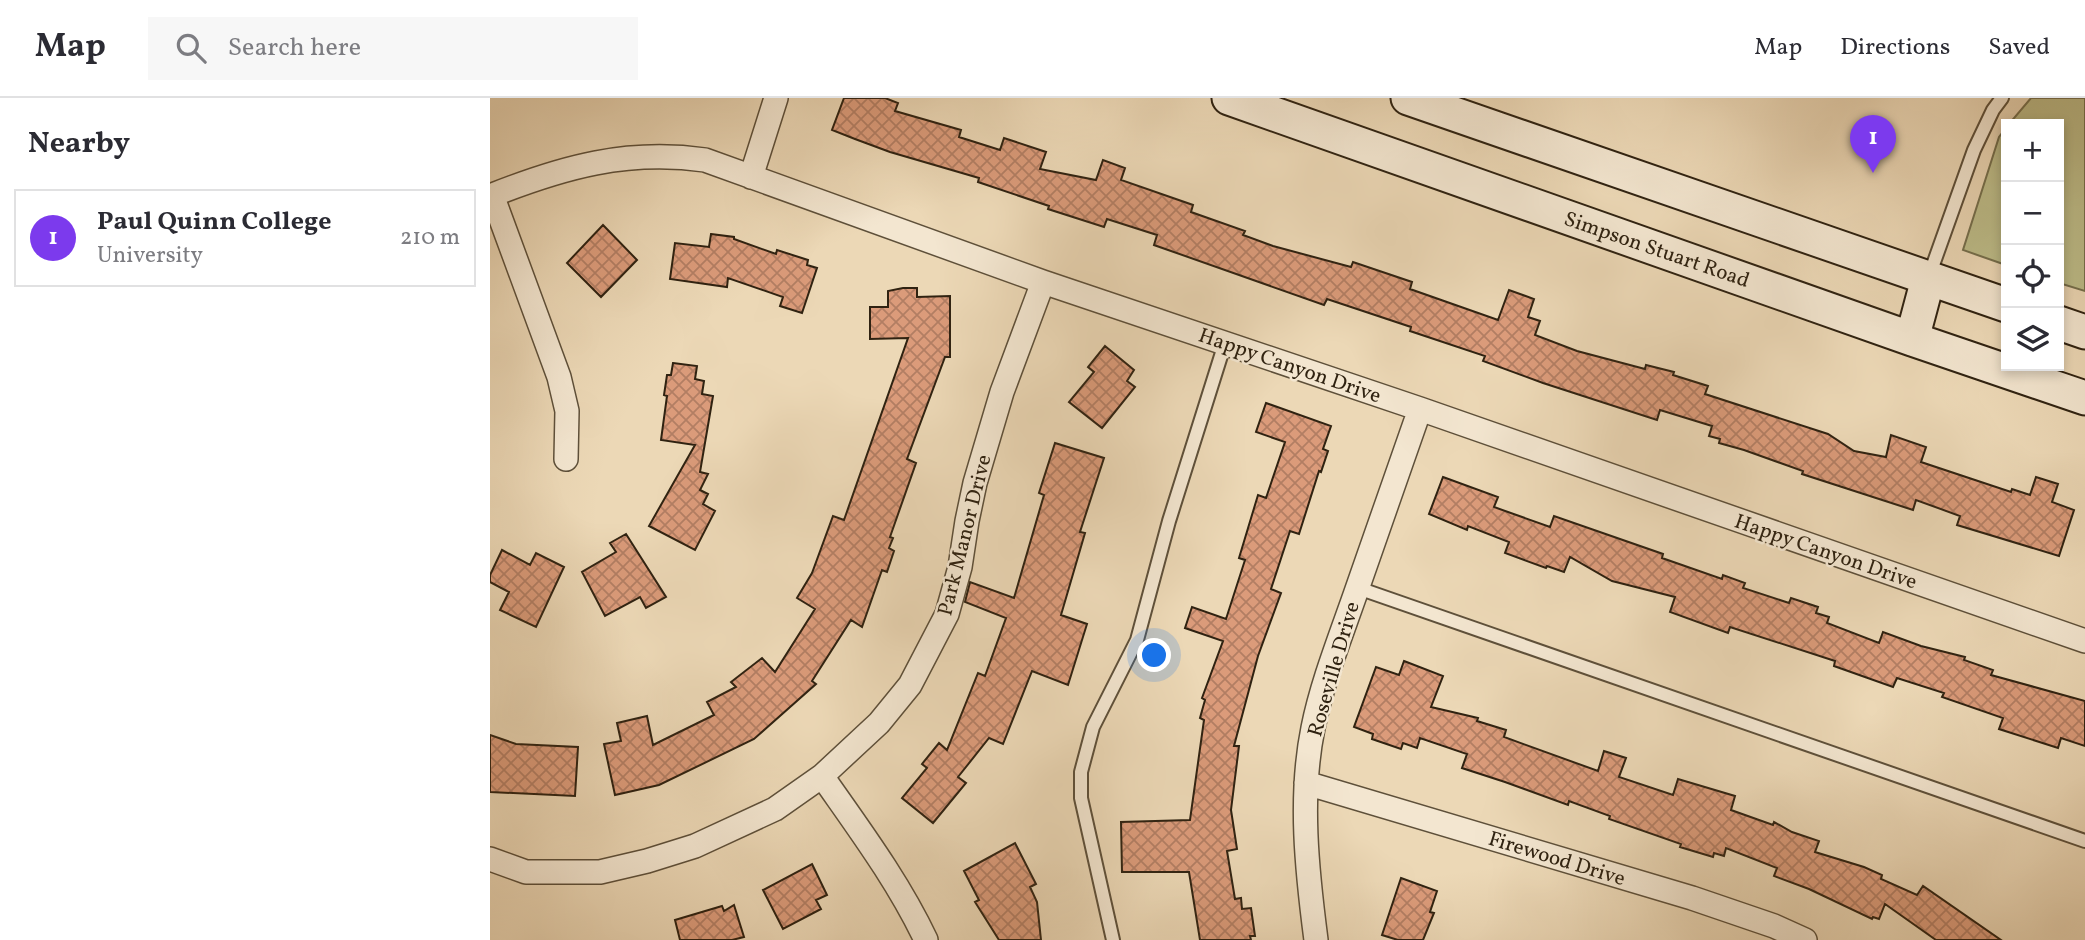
<!DOCTYPE html>
<html lang="en">
<head>
<meta charset="utf-8">
<style>
	body { margin:0; font-family:Vollkorn,serif; background:#f7f7f7; color:#2b2b33 }
	.controls { position:absolute; right:21px; top:21px; display:grid; overflow:hidden; border-radius:0px; box-shadow:0 4px 10px #0003 }
	.controls button { width:63px; height:63px; display:grid; place-items:center; padding:0; border:0; border-bottom:2px solid #e1e1e2; background:#fff; color:#2b2b33; font:35px sans-serif }
	.you { position:absolute; left:665px; top:558px; width:24px; height:24px; margin:-18px; border:5px solid #fff; border-radius:50%; background:#1a73e8; box-shadow:0 0 0 10px #1a73e833 }
	.badge { display:grid; place-items:center; width:46px; height:46px; border-radius:50%; background:#7c3aed; color:#fff; font-size:23px; font-weight:700 }
	.pin { position:absolute; translate:-50% -58px; filter:drop-shadow(0 2px 4px #0008) }
	.pin::after { content:''; position:absolute; top:37px; width:24px; height:21px; background:inherit; clip-path:polygon(0 0,100% 0,50% 100%) }
	.list { margin:0; padding:0; list-style:none }
	h2 { display:flex; justify-content:space-between; align-items:center; height:91px; margin:0; padding:0 28px; font-size:30px }
	h2 small { font-size:23px; font-weight:400; color:#7c7c81 }
	.list li { display:grid; grid-template-columns:46px 1fr auto; gap:21px; align-items:center; box-sizing:border-box; height:98px; margin:0 14px 14px; padding:0 14px; border:2px solid #e1e1e2; border-radius:0px }
	.list b { display:block; font-size:26px; white-space:nowrap }
	.list p { margin:0; font-size:23px; white-space:nowrap; color:#7c7c81 }
	.list em { font-size:23px; font-style:normal; color:#7c7c81 }
	.icon { flex:none; width:38px; height:38px; fill:none; stroke:currentColor; stroke-width:2; stroke-linecap:round; stroke-linejoin:round }
	.map { position:relative; flex:none; width:1595px; height:842px; overflow:hidden }
	header { display:flex; align-items:center; gap:42px; box-sizing:border-box; height:98px; padding:0 35px; background:#fff; border-bottom:2px solid #e1e1e2 }
	header strong { font-size:33px }
	nav { display:flex; gap:38px; margin-inline-start:auto; font-size:24px }
	.search { width:490px; height:63px; background:#f7f7f7; display:flex; align-items:center; gap:18px; box-sizing:border-box; padding:0 24px; border-radius:0px; color:#7c7c81; font-size:26px }
	main { display:flex }
	aside { flex:1; background:#fff }
	.map>svg:first-child { display:block }
	.green { fill:#bdbd8a; stroke:#76704e; stroke-width:2 }
	.building { fill:url(#building-cross-hatch); stroke:#2f2211; stroke-width:2 }
	.lines { fill:none; stroke-linecap:round; stroke-linejoin:round }
	.lane-casing { stroke:#5e503a; stroke-width:16 }
	.street-casing { stroke:#5e503a; stroke-width:26 }
	.secondary-casing { stroke:#2f2211; stroke-width:37 }
	.lane { stroke:#f3e6d0; stroke-width:12 }
	.street { stroke:#f3e6d0; stroke-width:23 }
	.secondary { stroke:#f3e6d0; stroke-width:33 }
	.labels { text-anchor:middle; stroke-width:5; stroke-linejoin:round; paint-order:stroke }
	.street-label { font-size:21px; fill:#2f2211; stroke:#f3e6d0 }
</style>
</head>
<body>
<header>
<strong>Map</strong>
<div class="search"><svg class="icon" aria-label="search" viewBox="0 0 24 24"><circle cx="10" cy="10" r="6"/><path d="M15 15l6 6"/></svg>Search here</div>
<nav><a>Map</a><a>Directions</a><a>Saved</a></nav>
</header>
<main>
<aside>
<h2>Nearby<small></small></h2>
<ul class="list">
<li><span class="badge">1</span><div><b>Paul Quinn College</b><p>University</p></div><em>210 m</em></li>
</ul>
</aside>
<div class="map">
<svg width="1595" height="842" viewBox="0 0 1595 842">
	<defs>
		<pattern id="building-cross-hatch" width="8" height="8" patternUnits="userSpaceOnUse" patternTransform="scale(1.75)"><rect width="8" height="8" fill="#db9b7a"/><path d="M0 0l8 8M0 8l8-8" fill="none" stroke="#b27e63"/></pattern>
	</defs>
	<rect width="100%" height="100%" fill="#ecd8b6"/>
	<filter id="stains"><feTurbulence type="fractalNoise" baseFrequency=".00286" numOctaves="4"/><feColorMatrix values="0 0 0 0 .2 0 0 0 0 .09 0 0 0 0 .02 0 0 0 .5 -.17"/></filter>
	<radialGradient id="worn" r=".72"><stop offset=".6" stop-color="#630" stop-opacity="0"/><stop offset="1" stop-color="#630" stop-opacity=".3"/></radialGradient>
	<path class="green" d="M 1541,0 L 1595,0 L 1595,193 L 1569,185 L 1569,26 L 1519,26 Z
		M 1516,30 L 1516,167 L 1473,152 L 1509,39 Z"/>
	<path class="building" d="M 354,0 L 395,0 L 408,5 L 405,13 L 471,32 L 469,39 L 510,52 L 514,40 L 556,54 L 550,71 L 606,82 L 613,62 L 635,70 L 631,82 L 703,107 L 701,114 L 755,133 L 753,137 L 783,148 L 861,169 L 863,164 L 922,184 L 920,191 L 1008,222 L 1019,192 L 1044,201 L 1038,219 L 1050,223 L 1045,237 L 1087,253 L 1155,271 L 1156,267 L 1184,274 L 1183,277 L 1218,288 L 1215,296 L 1338,336 L 1364,353 L 1396,359 L 1401,337 L 1436,349 L 1431,364 L 1521,394 L 1522,391 L 1540,397 L 1546,379 L 1568,386 L 1562,404 L 1584,412 L 1569,458 L 1467,427 L 1470,418 L 1426,402 L 1423,412 L 1312,376 L 1313,373 L 1254,352 L 1229,345 L 1230,341 L 1219,338 L 1222,328 L 1170,312 L 1167,322 L 1053,285 L 993,263 L 995,258 L 920,233 L 921,229 L 837,201 L 834,207 L 664,147 L 667,137 L 617,121 L 614,129 L 558,111 L 559,108 L 488,84 L 489,80 L 400,54 L 365,41 L 342,32 Z
		M 113,127 L 147,162 L 111,199 L 77,165 Z
		M 221,136 L 244,139 L 244,141 L 286,156 L 287,152 L 318,162 L 317,167 L 327,170 L 312,215 L 290,208 L 293,199 L 238,180 L 237,189 L 180,181 L 185,145 L 219,149 Z
		M 413,190 L 427,190 L 427,199 L 460,198 L 460,259 L 455,259 L 417,361 L 426,365 L 400,439 L 403,440 L 399,450 L 404,453 L 397,474 L 392,472 L 372,529 L 361,522 L 322,583 L 326,586 L 264,641 L 169,687 L 125,697 L 114,646 L 131,643 L 127,625 L 157,618 L 163,647 L 224,617 L 217,604 L 246,589 L 241,584 L 272,560 L 285,574 L 325,511 L 307,500 L 322,475 L 343,418 L 354,422 L 418,240 L 380,241 L 380,209 L 398,209 L 398,193 Z
		M 615,248 L 644,272 L 637,283 L 645,289 L 612,330 L 579,304 L 604,274 L 598,269 Z
		M 183,265 L 207,268 L 205,281 L 214,283 L 212,296 L 223,298 L 210,374 L 218,376 L 210,392 L 218,396 L 213,406 L 225,413 L 205,452 L 159,428 L 205,347 L 171,342 L 177,298 L 174,297 L 177,277 L 181,277 Z
		M 776,305 L 841,328 L 833,351 L 838,353 L 831,374 L 829,373 L 809,436 L 800,433 L 781,491 L 791,495 L 768,558 L 744,648 L 749,648 L 741,712 L 747,751 L 737,753 L 745,801 L 751,800 L 752,811 L 761,810 L 765,838 L 760,838 L 761,842 L 710,842 L 699,774 L 632,774 L 631,724 L 700,722 L 714,622 L 710,620 L 715,602 L 712,600 L 733,543 L 695,530 L 702,509 L 736,521 L 755,462 L 749,460 L 768,397 L 776,400 L 795,344 L 766,334 Z
		M 565,345 L 614,360 L 590,434 L 595,435 L 571,517 L 597,526 L 578,587 L 542,573 L 513,646 L 499,640 L 468,679 L 476,685 L 443,725 L 412,700 L 437,670 L 432,666 L 449,645 L 457,652 L 488,575 L 495,578 L 516,520 L 475,504 L 480,484 L 524,500 L 554,397 L 549,395 Z
		M 953,379 L 1008,399 L 1004,409 L 1060,429 L 1064,418 L 1173,456 L 1172,460 L 1232,481 L 1233,477 L 1255,485 L 1253,490 L 1299,505 L 1301,500 L 1328,509 L 1326,515 L 1339,519 L 1337,525 L 1389,545 L 1393,534 L 1431,548 L 1475,559 L 1474,562 L 1503,572 L 1501,577 L 1595,603 L 1595,648 L 1571,640 L 1568,650 L 1509,631 L 1513,620 L 1452,599 L 1454,595 L 1407,580 L 1403,589 L 1344,568 L 1345,563 L 1240,529 L 1238,535 L 1180,514 L 1185,499 L 1122,483 L 1080,459 L 1074,474 L 1057,468 L 1056,470 L 1015,455 L 1019,444 L 978,428 L 977,432 L 939,416 Z
		M 136,436 L 176,499 L 156,510 L 150,499 L 115,518 L 92,474 L 126,454 L 120,445 Z
		M 12,452 L 40,467 L 46,455 L 74,469 L 46,529 L 10,512 L 19,494 L 0,484 L 0,477 Z
		M 914,563 L 953,578 L 941,609 L 988,620 L 987,623 L 1016,632 L 1014,639 L 1108,673 L 1114,653 L 1136,660 L 1129,679 L 1183,697 L 1188,681 L 1245,698 L 1241,712 L 1283,727 L 1284,724 L 1302,734 L 1329,743 L 1325,754 L 1374,769 L 1392,777 L 1391,781 L 1427,797 L 1433,788 L 1511,842 L 1446,842 L 1395,806 L 1389,821 L 1383,819 L 1382,821 L 1319,791 L 1284,778 L 1287,770 L 1236,750 L 1234,758 L 1224,755 L 1223,759 L 1190,749 L 1191,746 L 1119,721 L 1120,718 L 1079,703 L 1078,707 L 1015,684 L 972,670 L 977,656 L 930,640 L 927,650 L 913,645 L 911,651 L 882,641 L 883,636 L 864,629 L 886,569 L 909,577 Z
		M 0,637 L 26,646 L 88,649 L 85,698 L 0,694 Z
		M 525,745 L 546,786 L 540,789 L 547,804 L 551,842 L 509,842 L 485,804 L 489,802 L 474,773 Z
		M 322,766 L 337,797 L 326,802 L 331,811 L 293,831 L 273,792 Z
		M 911,780 L 947,793 L 940,814 L 944,815 L 933,842 L 908,842 L 892,837 Z
		M 244,807 L 254,839 L 242,842 L 190,842 L 185,822 L 232,808 L 234,813 Z"/>
	<g class="lines">
		<defs>
			<path id="lane" d="M 1438,181 L 1484,52 L 1503,12 L 1512,0
				M 868,490 L 1595,743
				M 623,842 L 591,700 L 591,674 L 603,629 L 647,542 L 679,423 L 735,245"/>
			<path id="street" d="M 261,79 L 286,0
				M 2,97 L 69,279 L 77,313 L 76,361
				M 0,98 C 73,69 137,51 215,62 L 553,184 L 930,311 L 1595,543
				M 332,678 C 369,731 408,783 436,842
				M 816,685 L 1202,800 L 1284,828 L 1315,842
				M 0,761 L 36,774 L 110,774 L 157,763 L 205,748 L 285,711 L 332,678 L 389,625 L 420,587 L 457,516 L 470,469 L 477,423 L 485,385 L 512,294 L 553,184
				M 826,842 C 817,773 809,699 823,630 C 832,585 850,540 865,497 C 887,435 908,373 930,311"/>
			<path id="secondary" d="M 739,0 L 1422,241 L 1595,300
				M 918,0 L 1516,207
				M 1569,225 L 1595,234
				M 1422,241 L 1438,181"/>
		</defs>
		<use href="#lane" class="lane-casing"/>
		<use href="#street" class="street-casing"/>
		<use href="#secondary" class="secondary-casing"/>
		<use href="#lane" class="lane"/>
		<use href="#street" class="street"/>
		<use href="#secondary" class="secondary"/>
	</g>
	<g class="labels">
		<g class="street-label">
			<text transform="translate(1167 151) rotate(19)" y="7">Simpson Stuart Road</text>
			<text transform="translate(800 267) rotate(19)" y="7">Happy Canyon Drive</text>
			<text transform="translate(474 437) rotate(-76)" y="7">Park Manor Drive</text>
			<text transform="translate(1336 453) rotate(19)" y="7">Happy Canyon Drive</text>
			<text transform="translate(843 571) rotate(-74)" y="7">Roseville Drive</text>
			<text transform="translate(1067 760) rotate(17)" y="7">Firewood Drive</text>
		</g>
	</g>
	<rect width="100%" height="100%" filter="url(#stains)"/>
	<rect width="100%" height="100%" fill="url(#worn)"/>
</svg>
<div class="controls">
<button>+</button>
<button>−</button>
<button><svg class="icon" aria-label="locate" viewBox="0 0 24 24"><circle cx="12" cy="12" r="6"/><path d="M12 2v4M12 18v4M2 12h4M18 12h4"/></svg></button>
<button><svg class="icon" aria-label="layers" viewBox="0 0 24 24"><path d="M12 4l9 5-9 5-9-5zM3 14l9 5 9-5"/></svg></button>
</div>
<div class="you"></div>
<div class="pin badge" style="left:1383px;top:75px">1</div>
</div>
</main>
</body>
</html>
